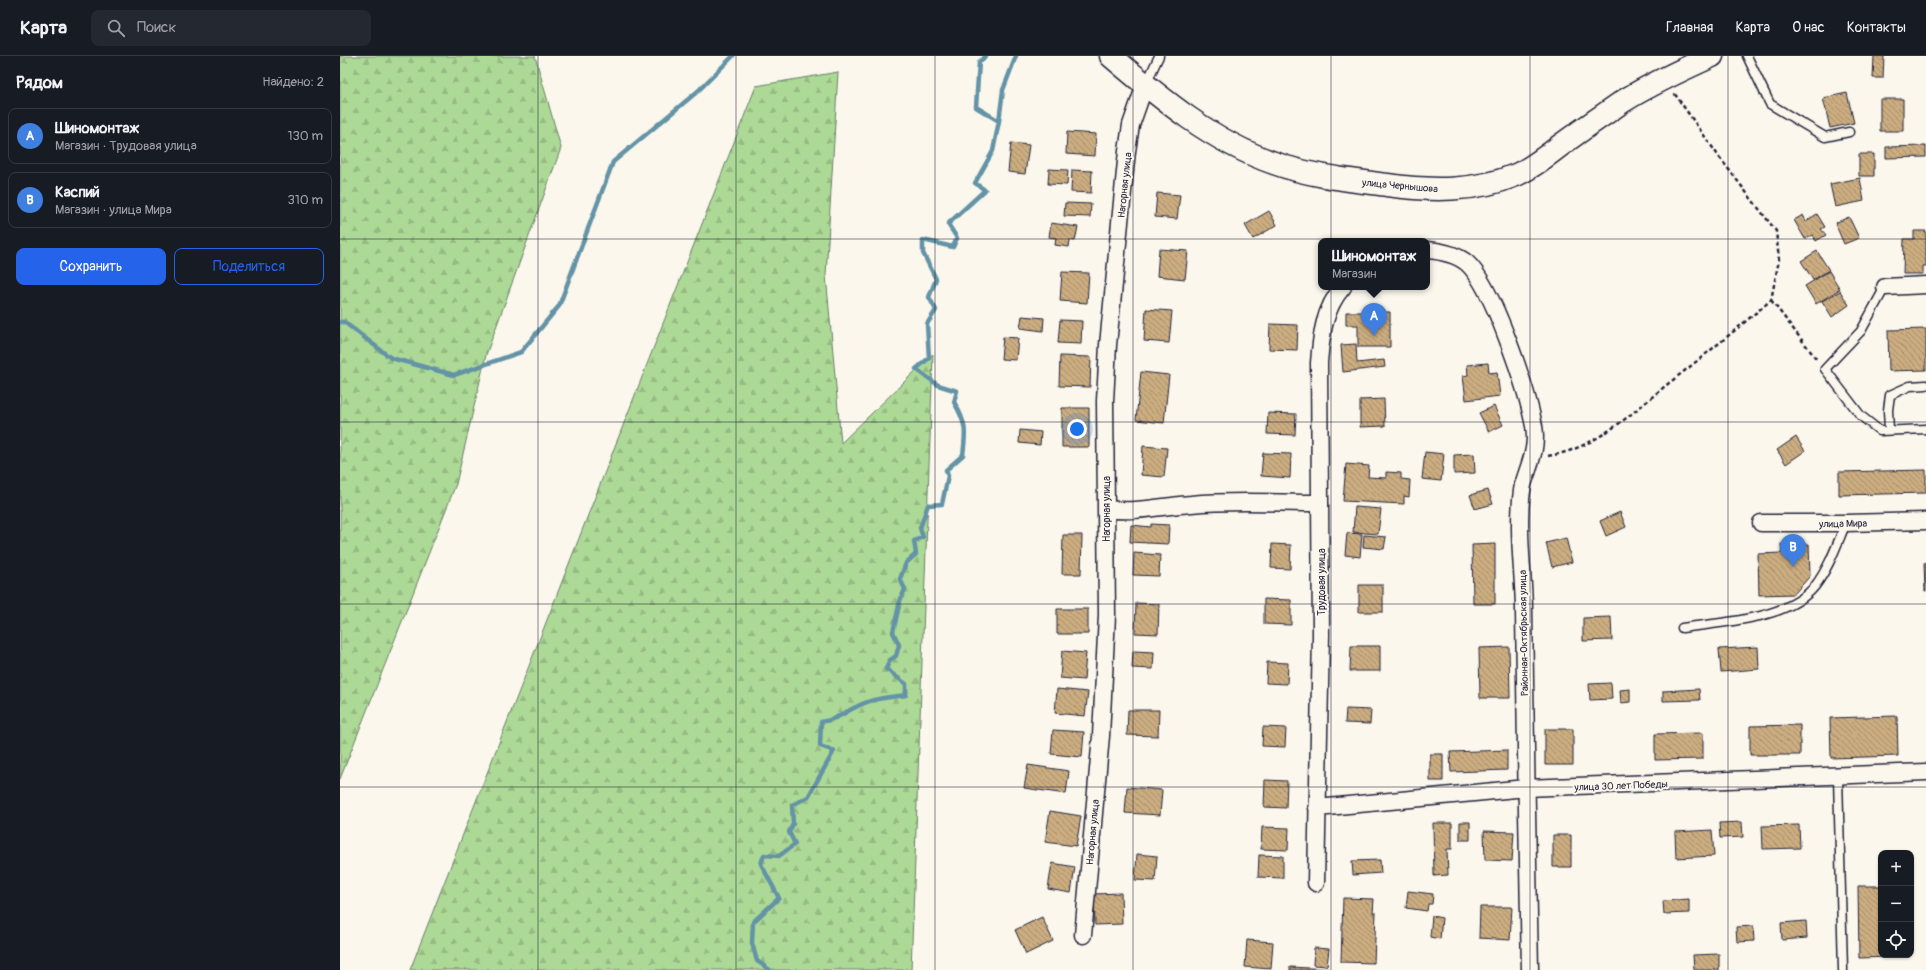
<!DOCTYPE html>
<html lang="ru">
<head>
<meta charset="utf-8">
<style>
	body { margin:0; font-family:Pangolin,sans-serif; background:#242831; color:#f1f3f6 }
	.controls { position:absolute; right:12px; bottom:12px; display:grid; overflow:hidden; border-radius:8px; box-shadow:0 1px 3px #0004 }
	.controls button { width:36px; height:36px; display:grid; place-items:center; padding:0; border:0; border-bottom:1px solid #363941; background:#171b24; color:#f1f3f6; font:20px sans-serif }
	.you { position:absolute; left:737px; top:373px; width:14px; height:14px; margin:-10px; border:3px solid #fff; border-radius:50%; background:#1a73e8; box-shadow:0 0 0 6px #1a73e833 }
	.badge { display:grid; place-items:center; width:26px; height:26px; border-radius:50%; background:#2563eb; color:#fff; font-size:13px; font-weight:700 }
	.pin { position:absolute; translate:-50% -33px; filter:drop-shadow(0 1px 2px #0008) }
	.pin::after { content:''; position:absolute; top:21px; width:14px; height:12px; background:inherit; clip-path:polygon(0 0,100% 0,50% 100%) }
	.popup { position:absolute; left:978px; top:182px; width:112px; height:52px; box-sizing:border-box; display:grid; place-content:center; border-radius:8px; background:#171b24; filter:drop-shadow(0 1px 3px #0005); font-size:13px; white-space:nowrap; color:#9ea1a6 }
	.popup b { font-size:15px; color:#f1f3f6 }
	.popup::after { content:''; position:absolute; left:50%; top:100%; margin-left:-8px; border:8px solid transparent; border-top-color:#171b24 }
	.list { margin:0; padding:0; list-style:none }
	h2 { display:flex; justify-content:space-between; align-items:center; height:52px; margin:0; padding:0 16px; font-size:17px }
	h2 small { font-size:13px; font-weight:400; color:#9ea1a6 }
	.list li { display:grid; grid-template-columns:26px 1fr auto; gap:12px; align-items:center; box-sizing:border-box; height:56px; margin:0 8px 8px; padding:0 8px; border:1px solid #363941; border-radius:8px }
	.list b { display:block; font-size:15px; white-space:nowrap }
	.list p { margin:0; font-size:13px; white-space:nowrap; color:#9ea1a6 }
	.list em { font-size:13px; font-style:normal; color:#9ea1a6 }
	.actions { display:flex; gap:8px; padding:12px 16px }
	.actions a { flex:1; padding:9px 0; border:1px solid #2563eb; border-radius:8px; text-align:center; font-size:14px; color:#2563eb }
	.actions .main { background:#2563eb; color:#fff }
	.icon { flex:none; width:22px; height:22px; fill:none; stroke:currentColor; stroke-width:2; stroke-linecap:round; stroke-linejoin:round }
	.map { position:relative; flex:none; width:1586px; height:914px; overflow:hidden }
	header { display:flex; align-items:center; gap:24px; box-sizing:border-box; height:56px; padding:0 20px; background:#171b24; border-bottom:1px solid #363941 }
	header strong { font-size:19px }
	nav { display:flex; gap:22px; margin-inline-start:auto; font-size:14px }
	.search { width:280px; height:36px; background:#242831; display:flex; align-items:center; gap:10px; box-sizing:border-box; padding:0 14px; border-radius:8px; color:#9ea1a6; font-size:15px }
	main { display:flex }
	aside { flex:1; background:#171b24 }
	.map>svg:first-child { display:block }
	.forest { fill:url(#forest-firs); stroke:#687e68 }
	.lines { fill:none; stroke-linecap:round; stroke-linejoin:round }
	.stream { stroke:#6493a6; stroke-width:4.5 }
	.building { fill:url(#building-back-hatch); stroke:#22223b }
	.service-casing { stroke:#22223b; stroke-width:11 }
	.minor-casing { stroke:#22223b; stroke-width:19 }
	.secondary-casing { stroke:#22223b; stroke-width:25 }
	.path { stroke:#22223b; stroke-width:2.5; stroke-dasharray:4 3; stroke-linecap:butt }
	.service { stroke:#fbf7ec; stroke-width:8 }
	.minor { stroke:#fbf7ec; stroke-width:16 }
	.secondary { stroke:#fbf7ec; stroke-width:22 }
	.grid { fill:none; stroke:#22223b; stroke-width:1; stroke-opacity:0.55 }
	.labels { text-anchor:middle; stroke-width:4; stroke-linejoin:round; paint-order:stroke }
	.street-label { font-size:10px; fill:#22223b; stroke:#fbf7ec }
</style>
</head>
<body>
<header>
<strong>Карта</strong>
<div class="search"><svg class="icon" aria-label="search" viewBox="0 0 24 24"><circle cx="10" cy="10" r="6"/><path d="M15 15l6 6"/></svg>Поиск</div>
<nav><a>Главная</a><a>Карта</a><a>О нас</a><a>Контакты</a></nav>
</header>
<main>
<aside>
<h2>Рядом<small>Найдено: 2</small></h2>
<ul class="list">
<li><span class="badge" style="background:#3f7fe0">A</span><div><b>Шиномонтаж</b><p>Магазин · Трудовая улица</p></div><em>130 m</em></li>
<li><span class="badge" style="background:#3f7fe0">B</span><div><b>Каспий</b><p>Магазин · улица Мира</p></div><em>310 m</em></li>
</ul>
<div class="actions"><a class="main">Сохранить</a><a>Поделиться</a></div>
</aside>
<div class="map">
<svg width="1586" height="914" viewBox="0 0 1586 914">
	<defs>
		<pattern id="forest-firs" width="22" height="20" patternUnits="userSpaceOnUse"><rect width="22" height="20" fill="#add996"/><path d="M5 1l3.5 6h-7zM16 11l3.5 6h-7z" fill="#95ba82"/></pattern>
		<pattern id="building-back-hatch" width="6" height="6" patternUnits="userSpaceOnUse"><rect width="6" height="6" fill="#cbad80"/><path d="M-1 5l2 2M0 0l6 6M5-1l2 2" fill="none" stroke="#a48c6a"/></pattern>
	</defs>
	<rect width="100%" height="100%" fill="#fbf7ec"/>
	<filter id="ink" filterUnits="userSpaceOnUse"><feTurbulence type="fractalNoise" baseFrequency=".025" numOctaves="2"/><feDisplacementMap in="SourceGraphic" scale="8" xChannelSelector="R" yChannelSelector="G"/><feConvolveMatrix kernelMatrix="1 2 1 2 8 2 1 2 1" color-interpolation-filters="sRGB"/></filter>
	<g filter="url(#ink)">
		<path class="forest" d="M 0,0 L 195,0 L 221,92 L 146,299 L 116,428 L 0,723 Z
			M 498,16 L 486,219 L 501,387 L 593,298 L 571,914 L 70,914 L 416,30 Z"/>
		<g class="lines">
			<path class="stream" d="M 659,65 L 663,34 L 676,0
				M 0,266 L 4,266 L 51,302 L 114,319 L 181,296 L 219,250 L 273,106 L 358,35 L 393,0
				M 430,914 L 417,905 L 412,887 L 413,866 L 439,842 L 421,808 L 424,799 L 439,800 L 455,788 L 449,776 L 453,768 L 452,749 L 468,741 L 494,695 L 480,690 L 481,666 C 499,663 504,656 520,649 C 534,642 551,641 566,639 L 566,628 L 546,613 L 550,604 L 556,600 L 559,589 L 553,576 L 560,545 L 565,533 L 560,523 L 566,507 L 576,498 L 574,485 L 583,481 L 580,472 L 588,449 L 602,448 L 608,420 L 606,414 L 623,399 C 626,376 627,368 614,346 L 617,335 L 598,329 L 576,313 L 589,302 L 587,268 L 596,254 L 589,241 L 596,223 L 583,197 L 583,184 L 613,191 L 617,182 L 608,168 L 645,134 L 635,127 L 653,95 L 659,65 L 636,51 L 639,6 L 646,0"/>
		</g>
		<path class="building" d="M 1534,0 L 1544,0 L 1543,22 L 1533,22 Z
			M 1507,37 L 1514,67 L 1490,72 L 1483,42 Z
			M 1540,43 L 1563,43 L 1563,75 L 1540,75 Z
			M 727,76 L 756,78 L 755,100 L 726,98 Z
			M 671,87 L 689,89 L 685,118 L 668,116 Z
			M 1586,90 L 1586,101 L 1546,102 L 1546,91 Z
			M 1519,98 L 1534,98 L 1534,120 L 1519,120 Z
			M 709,113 L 728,114 L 727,129 L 708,128 Z
			M 732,114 L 752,115 L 751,137 L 731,136 Z
			M 1520,122 L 1524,145 L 1495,151 L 1490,128 Z
			M 817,137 L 840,139 L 837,163 L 815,161 Z
			M 725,147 L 751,148 L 750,161 L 724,160 Z
			M 929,155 L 937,169 L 913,183 L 905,169 Z
			M 1477,158 L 1485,171 L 1481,173 L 1486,179 L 1476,185 L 1472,179 L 1465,183 L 1454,164 L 1463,159 L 1466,165 Z
			M 1509,161 L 1519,182 L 1504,188 L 1495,167 Z
			M 711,167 L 738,171 L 735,185 L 730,184 L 729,191 L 715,189 L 716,182 L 709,181 Z
			M 1574,175 L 1586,175 L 1586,210 L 1583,210 L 1583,218 L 1563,218 L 1564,183 L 1574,183 Z
			M 819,193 L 848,195 L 845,223 L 817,220 Z
			M 1477,195 L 1489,214 L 1473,224 L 1461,205 Z
			M 1489,215 L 1500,233 L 1476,248 L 1465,230 Z
			M 722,216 L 749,217 L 747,247 L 720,245 Z
			M 1500,235 L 1509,249 L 1492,261 L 1482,245 Z
			M 806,253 L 832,255 L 829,287 L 804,285 Z
			M 1006,256 L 1050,256 L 1050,291 L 1018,291 L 1018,269 L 1006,269 Z
			M 682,260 L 704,262 L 703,275 L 680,272 Z
			M 720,264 L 742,265 L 741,288 L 718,287 Z
			M 930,268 L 958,269 L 957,294 L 929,293 Z
			M 1586,273 L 1586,314 L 1549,315 L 1548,274 Z
			M 663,281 L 678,282 L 676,304 L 661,303 Z
			M 1016,288 L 1017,307 L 1044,304 L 1045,311 L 1003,316 L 1001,289 Z
			M 720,300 L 751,301 L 750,331 L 719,330 Z
			M 1148,307 L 1149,317 L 1157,316 L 1160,340 L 1126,344 L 1123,320 L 1128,319 L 1127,309 Z
			M 801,316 L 829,319 L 824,367 L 796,364 Z
			M 1044,343 L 1045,370 L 1020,371 L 1020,344 Z
			M 1154,350 L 1163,369 L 1149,376 L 1139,357 Z
			M 722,352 L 749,352 L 749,391 L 722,391 Z
			M 928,357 L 956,358 L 955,379 L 927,378 Z
			M 680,374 L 701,376 L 700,389 L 679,387 Z
			M 1456,381 L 1465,395 L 1446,408 L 1437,394 Z
			M 803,390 L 827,392 L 824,421 L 801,419 Z
			M 1085,396 L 1104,398 L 1101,425 L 1082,423 Z
			M 923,397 L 951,398 L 950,422 L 921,420 Z
			M 1134,398 L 1135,417 L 1114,418 L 1114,399 Z
			M 1006,408 L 1029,410 L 1028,421 L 1046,422 L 1046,416 L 1061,417 L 1061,423 L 1070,424 L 1069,441 L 1064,440 L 1064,448 L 1003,445 Z
			M 1586,414 L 1586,437 L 1499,439 L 1499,416 Z
			M 1148,434 L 1153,448 L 1135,453 L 1130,439 Z
			M 1015,451 L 1041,453 L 1038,478 L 1013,476 Z
			M 1280,456 L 1286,471 L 1266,480 L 1260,465 Z
			M 811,468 L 829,469 L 828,488 L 790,486 L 791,469 L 811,471 Z
			M 1007,477 L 1022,478 L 1020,501 L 1005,499 Z
			M 723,479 L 742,479 L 741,518 L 722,518 Z
			M 1024,479 L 1046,481 L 1044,493 L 1023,491 Z
			M 1226,482 L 1232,506 L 1212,511 L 1206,487 Z
			M 932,488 L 951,489 L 950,513 L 931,512 Z
			M 1155,488 L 1155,548 L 1133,548 L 1132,489 Z
			M 1441,488 L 1469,488 L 1470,520 L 1454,538 L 1419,539 L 1418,498 L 1442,497 Z
			M 794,497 L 820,499 L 819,520 L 793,519 Z
			M 1584,507 L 1586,507 L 1586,535 L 1585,535 Z
			M 1019,529 L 1043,529 L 1043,556 L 1019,556 Z
			M 924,543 L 951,544 L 951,569 L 924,568 Z
			M 796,547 L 819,548 L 818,578 L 795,577 Z
			M 717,553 L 748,553 L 748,578 L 717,578 Z
			M 1271,561 L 1272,584 L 1243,585 L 1243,562 Z
			M 1011,590 L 1040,590 L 1040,615 L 1010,615 Z
			M 1169,591 L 1170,642 L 1140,642 L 1139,592 Z
			M 1418,591 L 1419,613 L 1381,616 L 1379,593 Z
			M 722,595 L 746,597 L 744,624 L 720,622 Z
			M 793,595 L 814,596 L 813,613 L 792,612 Z
			M 927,606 L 948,607 L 947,628 L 926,627 Z
			M 1271,627 L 1272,643 L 1250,644 L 1249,628 Z
			M 717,633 L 748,636 L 745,660 L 715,657 Z
			M 1290,633 L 1290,646 L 1281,647 L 1280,634 Z
			M 1359,633 L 1360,644 L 1323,645 L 1323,635 Z
			M 1006,653 L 1031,654 L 1030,668 L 1005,667 Z
			M 788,654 L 819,654 L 818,680 L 787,679 Z
			M 1557,660 L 1558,700 L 1491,702 L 1490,662 Z
			M 1460,669 L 1460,699 L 1410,699 L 1410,670 Z
			M 923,671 L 946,672 L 945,691 L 922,690 Z
			M 1205,673 L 1233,673 L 1233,709 L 1205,709 Z
			M 713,674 L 744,676 L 742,701 L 711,698 Z
			M 1363,677 L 1363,703 L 1315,704 L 1315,678 Z
			M 1167,694 L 1167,714 L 1111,716 L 1110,696 Z
			M 1090,698 L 1103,698 L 1103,725 L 1090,725 Z
			M 688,709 L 729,715 L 726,738 L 684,732 Z
			M 925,724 L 947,725 L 946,752 L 924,751 Z
			M 787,731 L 822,734 L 820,759 L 785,757 Z
			M 710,755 L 741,760 L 736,790 L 705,786 Z
			M 1120,766 L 1130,766 L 1130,784 L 1120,784 Z
			M 1402,766 L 1403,781 L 1380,782 L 1379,767 Z
			M 1093,767 L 1112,767 L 1112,793 L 1107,793 L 1108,819 L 1094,820 Z
			M 1459,769 L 1460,792 L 1423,793 L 1422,770 Z
			M 922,771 L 949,772 L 948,794 L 921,793 Z
			M 1372,774 L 1374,800 L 1336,802 L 1335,776 Z
			M 1144,775 L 1174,776 L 1172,805 L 1145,804 Z
			M 1213,779 L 1231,779 L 1231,811 L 1213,811 Z
			M 797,798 L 817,800 L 815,825 L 795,824 Z
			M 919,799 L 943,800 L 943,822 L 918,821 Z
			M 1040,804 L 1041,817 L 1013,819 L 1012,805 Z
			M 712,807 L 735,811 L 731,837 L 708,833 Z
			M 1518,830 L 1541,830 L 1541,899 L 1553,899 L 1553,901 L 1519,902 Z
			M 1068,835 L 1093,838 L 1092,848 L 1088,848 L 1087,855 L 1066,852 Z
			M 781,837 L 782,868 L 755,869 L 754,838 Z
			M 1003,842 L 1034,843 L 1033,857 L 1036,857 L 1034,907 L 1001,906 Z
			M 1349,843 L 1349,857 L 1324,858 L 1323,845 Z
			M 1140,851 L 1172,851 L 1170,884 L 1139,882 Z
			M 1092,860 L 1102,862 L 1100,883 L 1090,881 Z
			M 702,861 L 713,885 L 686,898 L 675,874 Z
			M 1466,865 L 1467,882 L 1442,884 L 1441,867 Z
			M 1413,870 L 1414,885 L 1397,886 L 1396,871 Z
			M 907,884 L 933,886 L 931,913 L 905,911 Z
			M 974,892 L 989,893 L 987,910 L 973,909 Z
			M 1379,898 L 1379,914 L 1354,914 L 1353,899 Z
			M 950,911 L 989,913 L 989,914 L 950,914 Z"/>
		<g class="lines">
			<defs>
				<path id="service" d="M 1407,0 L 1430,48 L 1485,81 L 1509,76
					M 806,28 L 819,0
					M 1545,231 L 1521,275 L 1485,313 L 1521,360 L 1540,375 L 1586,373
					M 1549,374 L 1548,354 L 1550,339 L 1570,330 L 1586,329
					M 1342,572 C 1382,566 1448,564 1475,530 C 1489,512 1497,488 1506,467
					M 1498,721 L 1503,914"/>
				<path id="minor" d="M 1087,194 C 1100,195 1116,198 1127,207 C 1153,230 1187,334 1194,370 C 1198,393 1189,408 1183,429 C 1180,443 1180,457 1180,471 C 1180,500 1184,528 1184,556 C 1186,675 1187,795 1190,914
					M 1545,231 L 1586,229
					M 766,453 C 796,457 822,450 851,448 C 894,444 937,447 980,447
					M 1421,467 L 1506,467 L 1586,465
					M 977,752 L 1186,732 L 1586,716
					M 976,827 L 981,579 L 979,307 C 981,280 984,252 1003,231
					M 743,879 L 761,680 L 767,559 L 765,345 L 768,289 L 787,95 L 791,69 L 805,29"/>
				<path id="secondary" d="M 771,0 C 820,42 873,86 934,107 C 970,120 1009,124 1047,129 C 1090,135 1135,136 1176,119 C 1192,112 1208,99 1221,89 C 1241,74 1262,60 1282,46 C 1310,28 1342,14 1372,0"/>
			</defs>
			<use href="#service" class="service-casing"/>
			<use href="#minor" class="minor-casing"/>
			<use href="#secondary" class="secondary-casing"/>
			<path class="path" d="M 1431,244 L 1478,305
				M 1208,400 C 1256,393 1293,356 1329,327 C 1364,300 1398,272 1431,244 L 1439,204 L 1436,175 L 1380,102 L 1334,37"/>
			<use href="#service" class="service"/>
			<use href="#minor" class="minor"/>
			<use href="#secondary" class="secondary"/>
		</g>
	</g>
	<path class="grid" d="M 198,0 L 198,914M 396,0 L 396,914M 595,0 L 595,914M 793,0 L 793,914M 991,0 L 991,914M 1190,0 L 1190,914M 1388,0 L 1388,914M 0,183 L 1586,183M 0,366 L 1586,366M 0,548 L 1586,548M 0,731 L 1586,731"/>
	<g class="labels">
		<g class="street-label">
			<text transform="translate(784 129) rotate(-84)" y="4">Нагорная улица</text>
			<text transform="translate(1060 129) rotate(5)" y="4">улица Чернышова</text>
			<text transform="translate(766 453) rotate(-90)" y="4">Нагорная улица</text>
			<text transform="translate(1503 467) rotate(-1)" y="4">улица Мира</text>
			<text transform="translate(981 526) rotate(-90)" y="4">Трудовая улица</text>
			<text transform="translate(1183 577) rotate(-91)" y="4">Районная-Октябрьская улица</text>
			<text transform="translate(1281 729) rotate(-2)" y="4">улица 30 лет Победы</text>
			<text transform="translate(752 776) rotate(-85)" y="4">Нагорная улица</text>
		</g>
	</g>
</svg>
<div class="controls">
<button>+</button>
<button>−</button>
<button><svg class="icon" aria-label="locate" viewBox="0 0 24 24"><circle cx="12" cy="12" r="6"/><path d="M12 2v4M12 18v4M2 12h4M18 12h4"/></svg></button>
</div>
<div class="you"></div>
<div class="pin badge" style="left:1034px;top:280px;background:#3f7fe0">A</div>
<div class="popup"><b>Шиномонтаж</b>Магазин</div>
<div class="pin badge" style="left:1453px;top:511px;background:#3f7fe0">B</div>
</div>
</main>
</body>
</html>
